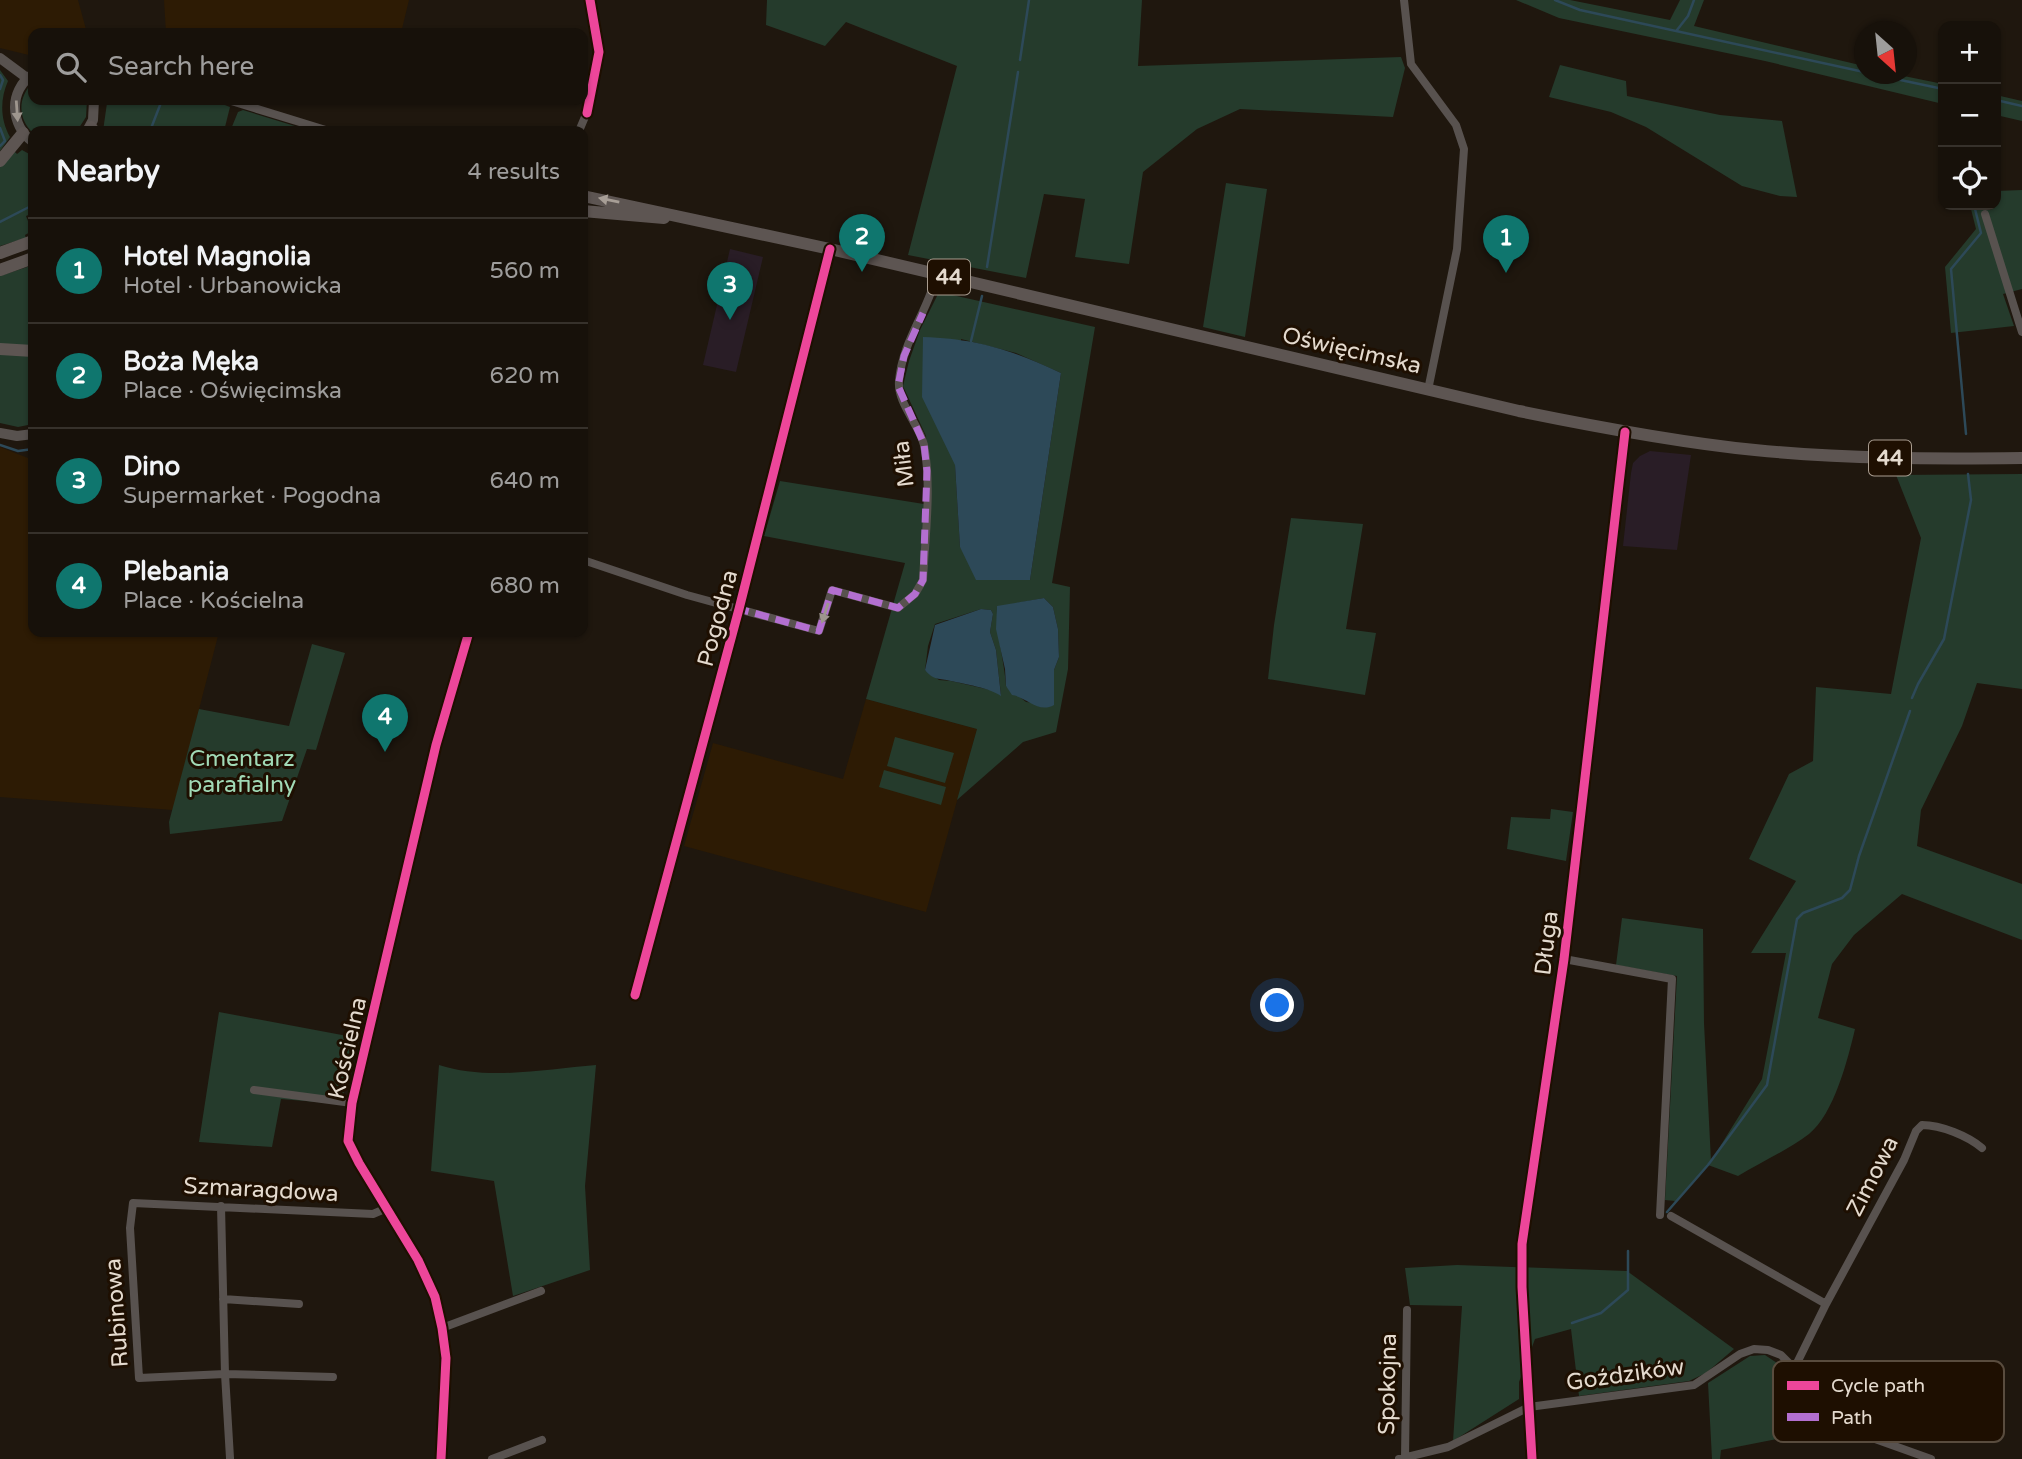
<!DOCTYPE html>
<html lang="en">
<head>
<meta charset="utf-8">
<style>
	body { margin:0; font-family:"Varela Round",sans-serif; background:#241f18; color:#f1f3f6 }
	.controls { position:absolute; right:21px; top:21px; display:grid; overflow:hidden; border-radius:14px; box-shadow:0 2px 5px #0004 }
	.controls button { width:63px; height:63px; display:grid; place-items:center; padding:0; border:0; border-bottom:2px solid #36312b; background:#17110a; color:#f1f3f6; font:35px sans-serif }
	.compass { position:absolute; left:1854px; top:21px; width:63px; height:63px; border-radius:50%; background:#17110a; box-shadow:0 2px 5px #0004; rotate:153deg }
	.you { position:absolute; left:1278px; top:1006px; width:24px; height:24px; margin:-18px; border:5px solid #fff; border-radius:50%; background:#1a73e8; box-shadow:0 0 0 10px #1a73e833 }
	.badge { display:grid; place-items:center; width:46px; height:46px; border-radius:50%; background:#0f766e; color:#fff; font-size:23px; font-weight:700 }
	.pin { position:absolute; translate:-50% -58px; filter:drop-shadow(0 2px 4px #0008) }
	.pin::after { content:''; position:absolute; top:37px; width:24px; height:21px; background:inherit; clip-path:polygon(0 0,100% 0,50% 100%) }
	.list { margin:0; padding:0; list-style:none }
	h2 { display:flex; justify-content:space-between; align-items:center; height:91px; margin:0; padding:0 28px; font-size:30px }
	h2 small { font-size:23px; font-weight:400; color:#9e9d9c }
	.list li { display:grid; grid-template-columns:46px 1fr auto; gap:21px; align-items:center; box-sizing:border-box; height:105px; padding:0 28px; border-top:2px solid #36312b }
	.list b { display:block; font-size:26px; white-space:nowrap }
	.list p { margin:0; font-size:23px; white-space:nowrap; color:#9e9d9c }
	.list em { font-size:23px; font-style:normal; color:#9e9d9c }
	.icon { flex:none; width:38px; height:38px; fill:none; stroke:currentColor; stroke-width:2; stroke-linecap:round; stroke-linejoin:round }
	.map { position:relative; flex:none; width:2022px; height:1459px; overflow:hidden }
	.search { position:absolute; background:#17110a; box-shadow:0 2px 5px #0004; left:28px; top:28px; width:560px; height:77px; display:flex; align-items:center; gap:18px; box-sizing:border-box; padding:0 24px; border-radius:14px; color:#9e9d9c; font-size:26px }
	.panel { position:absolute; background:#17110a; box-shadow:0 2px 5px #0004; left:28px; top:126px; width:560px; height:511px; border-radius:14px }
	.map>svg:first-child { display:block }
	.commercial { fill:#291d26 }
	.built { fill:#2d1b04 }
	.green { fill:#253b2c; fill-rule:evenodd }
	.water { fill:#2d4958 }
	.lines { fill:none; stroke-linecap:round; stroke-linejoin:round }
	.stream { stroke:#2d4958; stroke-width:2.5 }
	.minor { stroke:#58524f; stroke-width:8 }
	.tertiary { stroke:#58524f; stroke-width:10 }
	.trunk { stroke:#5d5552; stroke-width:12 }
	.quiet { stroke:#b36fd0; stroke-width:7; stroke-dasharray:14 7; stroke-linecap:butt }
	.cycleway-casing { stroke:#1e0f01; stroke-width:13 }
	.cycleway { stroke:#ed469a; stroke-width:9 }
	.oneway { fill:#9e968e }
	.oneway2 { fill:#a79e96 }
	.labels { text-anchor:middle; stroke-width:6; stroke-linejoin:round; paint-order:stroke }
	.shield { fill:#1e0f01; stroke:#a99d90; stroke-width:2 }
	.shield-label { font-size:21px; font-weight:bold; fill:#e4dace }
	.street-label { font-size:23px; fill:#e4dace; stroke:#1e0f01 }
	.park-label { font-size:23px; fill:#a1dab6; stroke:#1e0f01 }
	.key { fill:#1e0f01; stroke:#594c3e; stroke-width:2 }
	.key-label { font-size:19px; fill:#e4dace }
</style>
</head>
<body>
<div class="map">
<svg width="2022" height="1459" viewBox="0 0 2022 1459">
	<rect width="100%" height="100%" fill="#1f170e"/>
	<path class="commercial" d="M 730,249 L 763,257 L 736,372 L 703,365 Z
		M 1650,451 L 1691,455 L 1677,550 L 1623,546 L 1631,473 L 1633,463 L 1640,456 Z"/>
	<path class="built" d="M 0,0 L 78,0 L 87,33 L 33,33 L 33,56 L 0,48 Z
		M 164,0 L 409,0 L 401,33 L 166,33 Z
		M 0,447 L 33,460 L 33,632 L 219,632 L 173,810 L 0,797 Z
		M 866,699 L 977,729 L 926,912 L 684,846 L 713,743 L 843,779 Z"/>
	<path class="green" d="M 767,0 L 1142,0 L 1138,66 L 1401,57 L 1405,68 L 1393,117 L 1240,109 L 1197,129 L 1143,172 L 1129,264 L 1075,257 L 1085,199 L 1044,194 L 1026,278 L 908,255 L 957,66 L 846,22 L 825,46 L 766,25 Z
		M 1516,0 L 1570,0 L 1670,20 L 1680,0 L 1704,0 L 1694,26 L 1864,66 L 1864,74 L 1894,74 L 1943,84 L 1943,104 L 1765,61 L 1559,18 Z
		M 1560,65 L 1626,81 L 1627,96 L 1720,115 L 1782,121 L 1797,197 L 1780,196 L 1742,186 L 1646,127 L 1611,112 L 1549,97 Z
		M 0,70 L 8,81 C 0,99 0,119 10,137 L 0,151 Z
		M 33,82 L 33,100 L 87,100 L 86,117 L 77,131 L 33,133 C 17,118 18,97 33,82 Z
		M 1996,95 L 2022,101 L 2022,121 L 1996,115 Z
		M 110,100 L 212,100 L 230,107 L 225,127 L 231,129 L 238,112 L 243,110 L 311,131 L 103,131 L 107,103 Z
		M 22,150 L 33,156 L 33,213 L 26,216 L 32,231 L 25,235 L 26,238 L 0,246 L 0,167 L 15,152 L 17,154 Z
		M 1226,183 L 1267,189 L 1245,337 L 1203,327 Z
		M 2022,190 L 2022,289 L 2003,294 L 2014,326 L 1951,333 L 1945,267 L 1976,229 L 1970,205 L 1996,205 L 1996,191 Z
		M 33,265 L 33,347 L 0,345 L 0,276 Z
		M 939,292 L 1095,327 L 1052,583 L 1070,587 L 1068,669 L 1056,732 L 1023,742 L 957,800 L 977,729 L 866,699 L 905,563 L 764,536 L 780,481 L 930,505 L 926,436 L 903,386 L 909,361 L 920,330 ZM 961,339 L 1016,353 L 1061,373 L 1030,580 L 960,547 L 955,465 ZM 1044,598 L 1053,607 L 1058,629 L 1059,657 L 1054,670 L 1054,705 L 1026,702 L 1006,686 C 1004,659 996,634 997,607 ZM 981,609 L 991,610 L 993,614 L 990,632 L 996,650 L 1001,695 L 995,691 L 951,681 L 939,680 L 925,670 L 928,646 L 935,624 Z
		M 0,354 L 33,356 L 33,424 L 18,427 L 0,423 Z
		M 2022,474 L 2022,689 L 1977,683 L 1962,726 L 1921,810 L 1917,846 L 2022,884 L 2022,940 L 1902,894 L 1854,935 L 1832,964 L 1818,1018 L 1855,1029 C 1848,1059 1834,1114 1809,1134 C 1788,1150 1761,1162 1738,1176 L 1708,1165 L 1664,1215 L 1675,1201 L 1665,1200 L 1677,976 L 1616,965 L 1622,918 L 1703,929 L 1704,1023 L 1711,1161 L 1762,1079 L 1786,953 L 1751,953 L 1796,881 L 1749,859 L 1789,774 L 1813,761 L 1816,687 L 1891,694 L 1921,538 L 1896,475 Z
		M 1291,518 L 1363,524 L 1346,629 L 1376,633 L 1365,695 L 1268,679 L 1274,625 Z
		M 312,644 L 345,653 L 316,750 L 307,749 L 282,821 L 170,834 L 169,822 L 199,709 L 289,726 Z
		M 895,737 L 954,753 L 945,783 L 887,766 Z
		M 884,770 L 946,787 L 941,805 L 879,787 Z
		M 1551,809 L 1573,812 L 1566,861 L 1507,849 L 1511,817 L 1550,819 Z
		M 219,1012 L 358,1038 L 341,1104 L 281,1099 L 272,1147 L 199,1142 Z
		M 439,1065 C 488,1081 545,1069 596,1065 L 585,1186 L 590,1270 L 513,1296 L 494,1181 L 431,1171 Z
		M 1457,1265 L 1627,1271 L 1734,1349 L 1706,1373 L 1689,1381 L 1579,1396 L 1571,1329 L 1535,1339 L 1519,1382 L 1519,1399 L 1453,1441 L 1462,1306 L 1410,1305 L 1405,1268 Z
		M 1765,1355 L 1792,1373 L 1779,1399 L 1777,1439 L 1721,1450 L 1720,1459 L 1712,1459 L 1708,1383 L 1750,1356 Z"/>
	<path class="water" d="M 923,337 C 979,339 1011,350 1061,373 L 1030,580 L 976,580 L 960,547 L 955,465 L 922,397 Z
		M 1044,598 L 1053,607 L 1058,629 L 1059,657 L 1054,670 L 1054,705 C 1038,714 1027,697 1012,695 L 1006,686 L 1005,669 L 996,629 L 997,606 Z
		M 981,609 L 991,610 L 993,614 L 990,632 L 996,650 L 1001,696 C 990,688 965,684 951,681 C 939,678 934,681 925,670 L 935,625 Z"/>
	<g class="lines">
		<path class="stream" d="M 1555,0 L 1580,10 L 1864,72
			M 1677,30 L 1688,16 L 1694,0
			M 1020,60 L 1029,0
			M 1872,74 L 1943,89
			M 0,75 L 3,80 L 0,89
			M 1996,100 L 2022,106
			M 0,128 L 5,141 L 0,146
			M 150,131 L 162,100
			M 0,222 L 33,205
			M 987,267 L 1018,72
			M 971,341 L 982,296
			M 1966,434 L 1951,269 L 1981,233 L 1974,205
			M 0,445 L 18,451 L 33,449
			M 1912,698 L 1918,684 L 1944,639 L 1971,500 L 1968,474
			M 1667,1212 L 1708,1165 L 1767,1085 L 1797,919 L 1803,913 L 1842,898 L 1850,890 L 1859,856 L 1910,711
			M 1572,1323 L 1601,1313 L 1628,1290 L 1628,1251"/>
		<path class="minor" d="M 1404,0 L 1411,64 L 1456,125 L 1464,149 L 1457,249 L 1428,390
			M 228,100 L 329,131
			M 579,131 L 590,105 L 599,52 L 590,0
			M 1985,214 L 2022,332
			M 583,560 L 687,595 L 819,631 L 832,590 L 898,608 L 915,594 L 923,580 C 925,538 932,487 924,445 C 919,424 897,403 899,381 C 902,342 928,311 937,274
			M 1564,959 L 1672,979 L 1660,1215
			M 635,995 L 739,609 L 830,249
			M 254,1090 L 352,1103
			M 221,1206 L 225,1374 L 230,1458
			M 1671,1216 L 1826,1304 L 1795,1367
			M 223,1299 L 299,1304
			M 1826,1304 L 1904,1160 L 1916,1131 L 1922,1125 C 1941,1125 1968,1136 1982,1148
			M 442,1328 L 541,1291
			M 333,1377 L 225,1374 L 139,1378 L 130,1228 L 133,1203 L 373,1214 L 387,1208
			M 1405,1458 L 1407,1310
			M 441,1459 L 446,1358 L 442,1328 L 435,1297 L 418,1260 L 359,1163 L 348,1141 L 352,1103 L 436,745 L 469,632
			M 492,1459 L 542,1440
			M 1399,1459 L 1448,1447 L 1529,1407 L 1694,1385 L 1740,1354 L 1754,1349 L 1768,1350 L 1781,1355 L 1856,1430 L 1875,1439 L 1931,1459"/>
		<path class="tertiary" d="M 0,58 L 27,78
			M 33,74 C 8,91 10,125 33,142
			M 87,131 L 93,120 L 94,100
			M 0,433 L 17,436 L 33,434
			M 1532,1459 L 1522,1287 L 1522,1244 L 1564,959 L 1625,432"/>
		<path class="trunk" d="M 91,127 L 94,131
			M 0,161 L 23,133
			M 583,196 L 830,249 L 1519,411 C 1597,427 1676,442 1755,450 C 1844,459 1933,459 2022,458
			M 583,211 L 664,218
			M 0,253 L 33,241
			M 0,270 L 33,258
			M 0,349 L 33,351"/>
		<path class="quiet" d="M 740,605 L 739,609 L 819,631 L 832,590 L 898,608 L 915,594 L 923,580 L 927,471 L 924,444 L 898,386 L 904,356 L 923,313"/>
		<defs>
			<path id="cycleway" d="M 587,113 L 599,52 L 590,0
				M 635,995 L 739,609 L 830,249
				M 441,1459 L 446,1358 L 442,1328 L 435,1297 L 418,1260 L 359,1163 L 348,1141 L 352,1103 L 436,745 L 469,632
				M 1532,1459 L 1522,1287 L 1522,1244 L 1564,959 L 1625,432"/>
		</defs>
		<use href="#cycleway" class="cycleway-casing"/>
		<use href="#cycleway" class="cycleway"/>
	</g>
	<defs><path id="oneway-solid" d="M-6-.8H1V-3.2L6.5 0L1 3.2V.8H-6Z" transform="scale(1.75)"/></defs>
	<g class="oneway">
		<use href="#oneway-solid" transform="translate(17 111) rotate(86)"/>
		<use href="#oneway-solid" transform="translate(825 613) rotate(108)"/>
	</g>
	<use class="oneway2" href="#oneway-solid" transform="translate(609 200) rotate(-169)"/>
	<g class="labels">
		<g class="shield">
			<rect x="928" y="259.5" width="42" height="35" rx="5"/>
			<rect x="1869" y="440.5" width="42" height="35" rx="5"/>
		</g>
		<g class="shield-label">
			<text x="949" y="284">44</text>
			<text x="1890" y="465">44</text>
		</g>
		<g class="street-label">
			<text transform="translate(1352 350) rotate(13)" y="8">Oświęcimska</text>
			<text transform="translate(903 464) rotate(-97)" y="8">Miła</text>
			<text transform="translate(717 618) rotate(-75)" y="8">Pogodna</text>
			<text transform="translate(1546 943) rotate(-83)" y="8">Długa</text>
			<text transform="translate(347 1048) rotate(-77)" y="8">Kościelna</text>
			<text transform="translate(1872 1176) rotate(-63)" y="8">Zimowa</text>
			<text transform="translate(261 1189) rotate(3)" y="8">Szmaragdowa</text>
			<text transform="translate(116 1313) rotate(-94)" y="8">Rubinowa</text>
			<text transform="translate(1625 1374) rotate(-8)" y="8">Goździków</text>
			<text transform="translate(1387 1384) rotate(-89)" y="8">Spokojna</text>
		</g>
		<g class="park-label">
			<text x="242" y="766">Cmentarz<tspan x="242" dy="26">parafialny</tspan></text>
		</g>
	</g>
	<rect x="1773" y="1361" width="231" height="81" rx="10" class="key"/>
	<rect x="1787" y="1381" width="32" height="9" fill="#ed469a"/>
	<rect x="1787" y="1413" width="32" height="8" fill="#b36fd0"/>
	<g class="key-label">
		<text x="1831" y="1392">Cycle path</text>
		<text x="1831" y="1424">Path</text>
	</g>
</svg>
<div class="controls">
<button>+</button>
<button>−</button>
<button><svg class="icon" aria-label="locate" viewBox="0 0 24 24"><circle cx="12" cy="12" r="6"/><path d="M12 2v4M12 18v4M2 12h4M18 12h4"/></svg></button>
</div>
<svg class="compass" viewBox="-18 -18 36 36"><path d="M0-13l5 13h-10z" fill="#e53935"/><path d="M0 13l5-13h-10z" fill="#9e9d9c"/></svg>
<div class="you"></div>
<div class="pin badge" style="left:1506px;top:273px">1</div>
<div class="pin badge" style="left:862px;top:272px">2</div>
<div class="pin badge" style="left:730px;top:320px">3</div>
<div class="pin badge" style="left:385px;top:752px">4</div>
<div class="search"><svg class="icon" aria-label="search" viewBox="0 0 24 24"><circle cx="10" cy="10" r="6"/><path d="M15 15l6 6"/></svg>Search here</div>
<section class="panel">
<h2>Nearby<small>4 results</small></h2>
<ul class="list">
<li><span class="badge">1</span><div><b>Hotel Magnolia</b><p>Hotel · Urbanowicka</p></div><em>560 m</em></li>
<li><span class="badge">2</span><div><b>Boża Męka</b><p>Place · Oświęcimska</p></div><em>620 m</em></li>
<li><span class="badge">3</span><div><b>Dino</b><p>Supermarket · Pogodna</p></div><em>640 m</em></li>
<li><span class="badge">4</span><div><b>Plebania</b><p>Place · Kościelna</p></div><em>680 m</em></li>
</ul>
</section>
</div>
</body>
</html>
